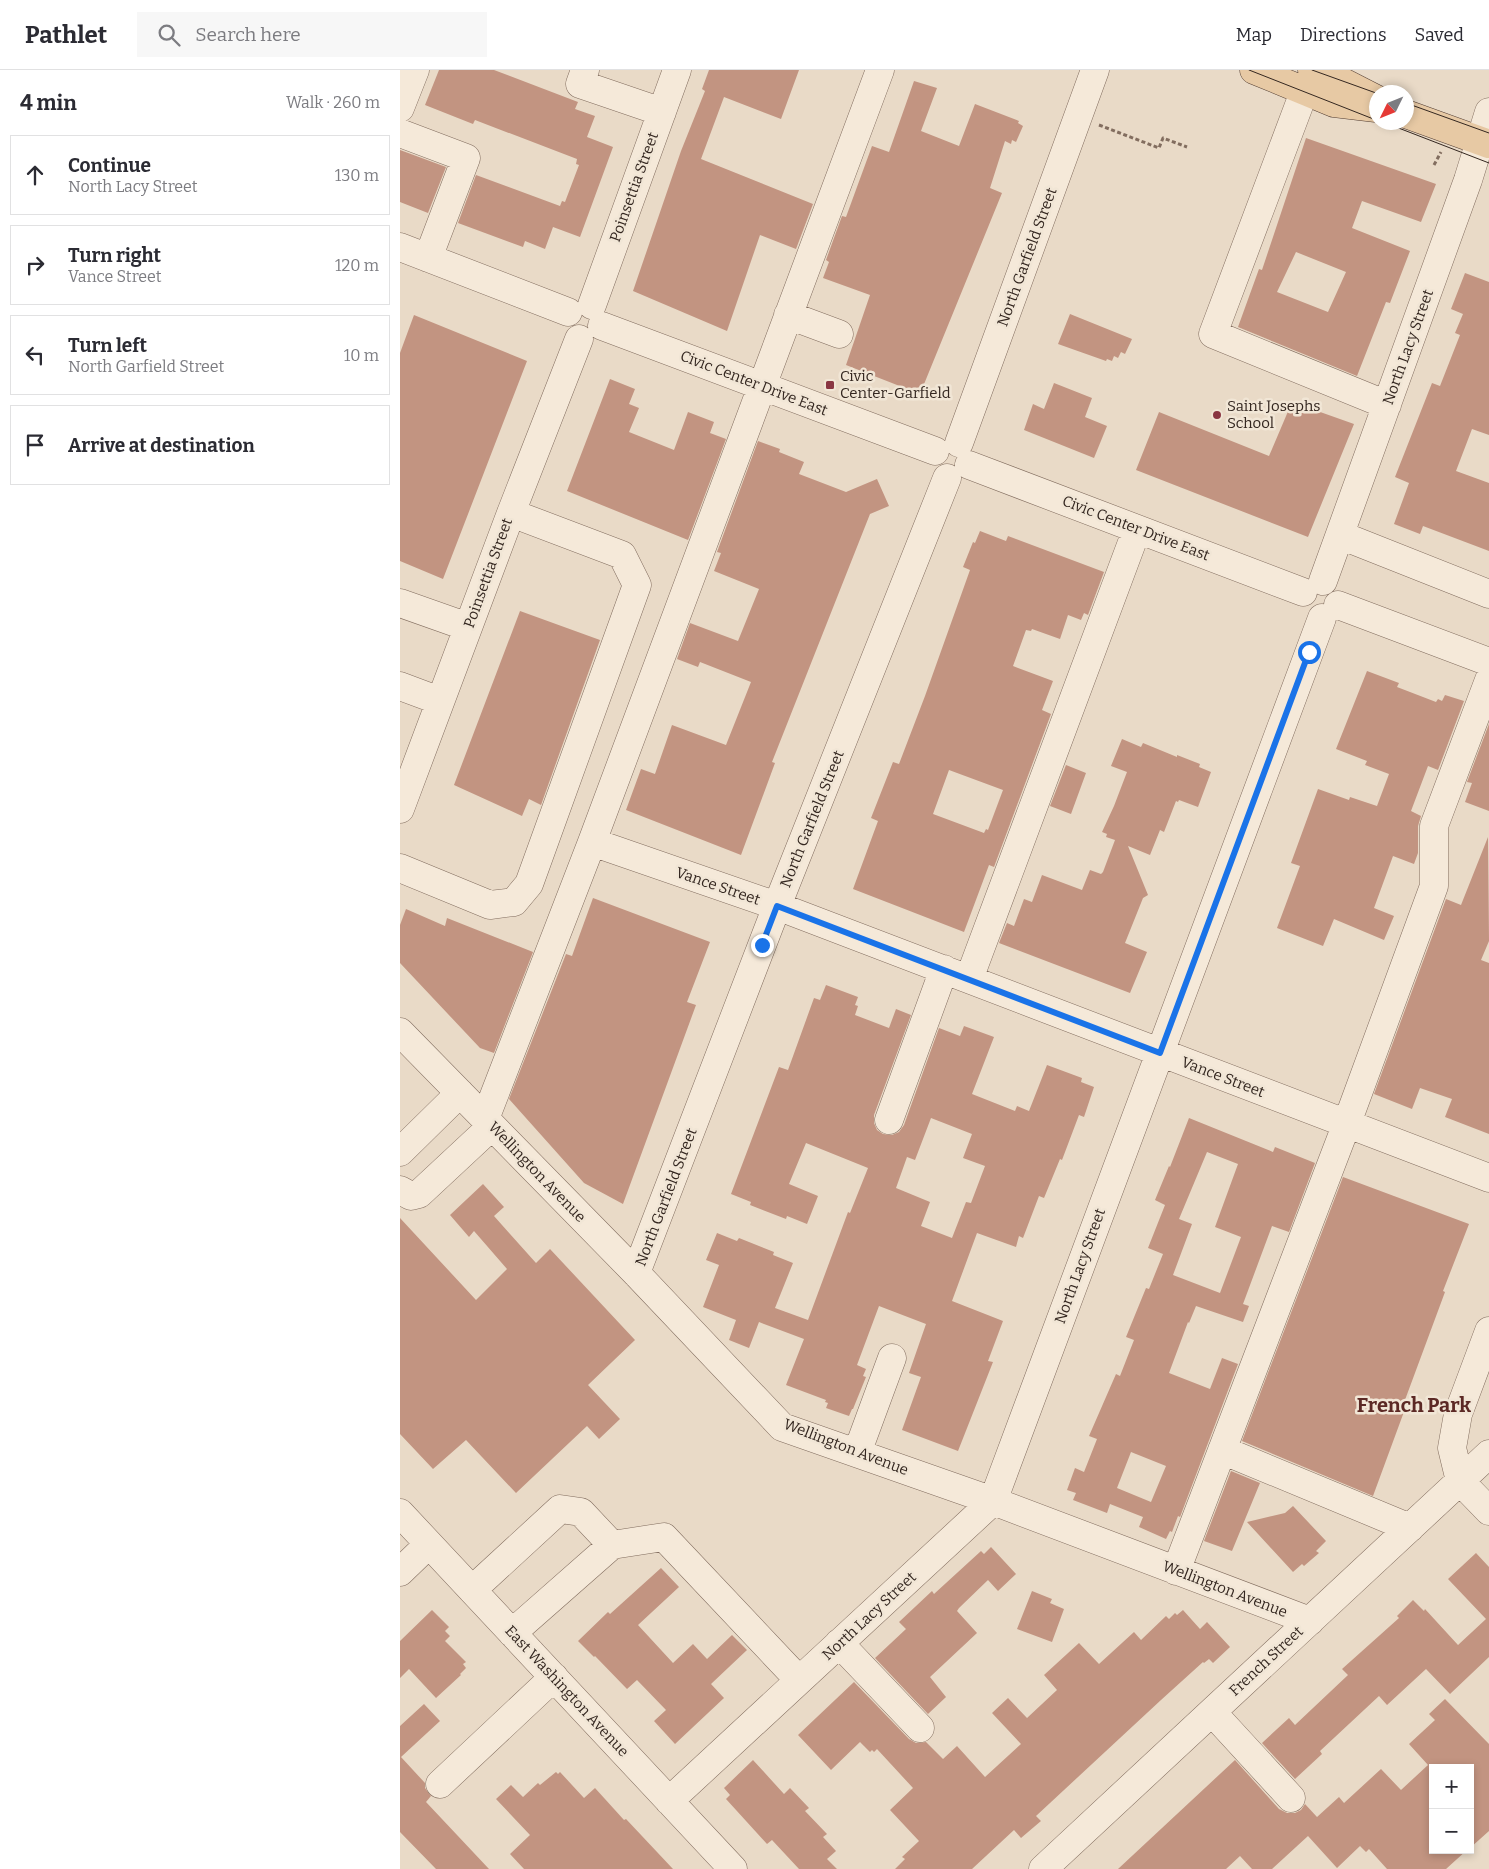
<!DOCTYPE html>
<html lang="en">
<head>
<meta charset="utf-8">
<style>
	body { margin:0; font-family:Bitter,serif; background:#f7f7f7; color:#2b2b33 }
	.controls { position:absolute; right:15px; bottom:15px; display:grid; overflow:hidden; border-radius:0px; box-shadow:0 2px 8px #0003 }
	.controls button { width:45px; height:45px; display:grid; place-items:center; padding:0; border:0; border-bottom:1px solid #e1e1e2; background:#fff; color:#2b2b33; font:25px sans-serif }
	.compass { position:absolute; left:969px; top:15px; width:45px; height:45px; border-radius:50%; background:#fff; box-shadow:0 2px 8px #0003; rotate:227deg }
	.stop { position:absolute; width:15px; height:15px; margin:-11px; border:4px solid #1a73e8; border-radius:50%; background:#fff }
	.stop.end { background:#1a73e8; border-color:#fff; box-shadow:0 1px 5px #0008 }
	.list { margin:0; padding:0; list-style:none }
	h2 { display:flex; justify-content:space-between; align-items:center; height:65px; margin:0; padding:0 20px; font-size:21px }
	h2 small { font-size:16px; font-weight:400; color:#7c7c81 }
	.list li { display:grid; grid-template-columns:32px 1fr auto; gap:15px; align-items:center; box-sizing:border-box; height:80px; margin:0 10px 10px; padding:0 10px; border:1px solid #e1e1e2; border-radius:0px }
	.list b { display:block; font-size:19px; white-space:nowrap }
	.list p { margin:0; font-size:16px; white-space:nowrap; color:#7c7c81 }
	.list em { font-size:16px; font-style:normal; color:#7c7c81 }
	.icon { flex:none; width:28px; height:28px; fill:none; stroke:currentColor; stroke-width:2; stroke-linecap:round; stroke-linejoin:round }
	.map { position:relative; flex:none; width:1089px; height:1799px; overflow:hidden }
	header { display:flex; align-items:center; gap:30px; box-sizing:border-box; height:70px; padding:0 25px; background:#fff; border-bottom:1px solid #e1e1e2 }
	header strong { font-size:24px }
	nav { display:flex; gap:28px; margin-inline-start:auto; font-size:18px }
	.search { width:350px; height:45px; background:#f7f7f7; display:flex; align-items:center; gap:12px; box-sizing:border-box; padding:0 18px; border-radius:0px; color:#7c7c81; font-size:19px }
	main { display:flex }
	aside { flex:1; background:#fff }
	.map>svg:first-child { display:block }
	.building { fill:#c29481; fill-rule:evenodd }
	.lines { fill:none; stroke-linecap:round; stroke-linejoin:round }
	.minor-casing { stroke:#826d5f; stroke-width:29 }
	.major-casing { stroke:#513c32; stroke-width:29 }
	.path { stroke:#826d5f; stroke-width:3; stroke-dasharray:4 2.5; stroke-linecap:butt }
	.minor { stroke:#f5e9d9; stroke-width:28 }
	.major { stroke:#e7c9a4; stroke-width:28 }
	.tram { stroke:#342720; stroke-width:1 }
	.route { stroke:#1a73e8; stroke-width:6 }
	.poi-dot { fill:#8a3642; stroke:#f1e6d6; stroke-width:2 }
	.labels { text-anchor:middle; stroke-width:5; stroke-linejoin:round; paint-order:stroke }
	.street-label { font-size:15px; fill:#342720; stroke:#f1e6d6 }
	.poi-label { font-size:15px; fill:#342720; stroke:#f1e6d6; text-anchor:start }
	.district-label { font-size:20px; font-weight:bold; fill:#5c2925; stroke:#f1e6d6 }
</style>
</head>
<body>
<header>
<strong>Pathlet</strong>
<div class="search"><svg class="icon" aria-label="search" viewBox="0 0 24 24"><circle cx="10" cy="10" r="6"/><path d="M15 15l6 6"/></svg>Search here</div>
<nav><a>Map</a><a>Directions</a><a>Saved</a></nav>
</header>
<main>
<aside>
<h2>4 min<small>Walk · 260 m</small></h2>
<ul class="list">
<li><svg class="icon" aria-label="ahead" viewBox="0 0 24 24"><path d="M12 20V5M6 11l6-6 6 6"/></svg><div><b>Continue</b><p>North Lacy Street</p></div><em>130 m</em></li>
<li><svg class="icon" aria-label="right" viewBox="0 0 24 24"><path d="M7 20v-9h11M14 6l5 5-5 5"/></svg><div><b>Turn right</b><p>Vance Street</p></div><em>120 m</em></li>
<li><svg class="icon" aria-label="left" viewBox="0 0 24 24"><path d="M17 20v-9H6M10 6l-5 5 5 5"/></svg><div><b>Turn left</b><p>North Garfield Street</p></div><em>10 m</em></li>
<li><svg class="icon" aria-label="arrive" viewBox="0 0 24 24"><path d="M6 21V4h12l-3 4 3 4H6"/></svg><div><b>Arrive at destination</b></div></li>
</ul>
</aside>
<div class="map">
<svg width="1089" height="1799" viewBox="0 0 1089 1799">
	<rect width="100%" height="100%" fill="#e9dac7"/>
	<path class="building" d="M 39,0 L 94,0 L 178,32 L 175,39 L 195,46 L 187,67 L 213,77 L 180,167 L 153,157 L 145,179 L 125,171 L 123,177 L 58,153 L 76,105 L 160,136 L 162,131 L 165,132 L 179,95 L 176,94 L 177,89 L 75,50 L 73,54 L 25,35 Z
		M 309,0 L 399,0 L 381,49 L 324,27 L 301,89 L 413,134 L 396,179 L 360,165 L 327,261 L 233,221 L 281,81 L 305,21 L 302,19 Z
		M 514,11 L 537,18 L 521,61 L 559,76 L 575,34 L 619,51 L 618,53 L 623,56 L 616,72 L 612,70 L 611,74 L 605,71 L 590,118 L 602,123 L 520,324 L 446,295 L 470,225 L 423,208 L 429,192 L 426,190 L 442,146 L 446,147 L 472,76 L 489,82 Z
		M 906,68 L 1036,114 L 1021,152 L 962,131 L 952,158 L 1010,181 L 990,233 L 986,232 L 957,306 L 838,257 L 859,199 L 862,200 ZM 896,182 L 946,202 L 928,242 L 877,222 Z
		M 0,80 L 46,97 L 28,143 L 0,132 Z
		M 1065,203 L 1089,212 L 1089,365 L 1072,359 L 1056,401 L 1089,413 L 1089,481 L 1023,456 L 1020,464 L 994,454 L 1009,413 L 995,407 L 1032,313 L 1040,316 L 1060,265 L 1055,263 L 1063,244 L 1051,239 Z
		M 670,244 L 732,269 L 725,284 L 721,282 L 718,288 L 714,286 L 712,291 L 707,289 L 706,291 L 658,274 Z
		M 14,245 L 127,291 L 43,509 L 0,491 L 0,283 Z
		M 210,309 L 235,319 L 229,334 L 239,338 L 229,362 L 274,380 L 288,342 L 314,352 L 310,363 L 326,369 L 288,470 L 167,421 Z
		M 654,313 L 692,328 L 685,347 L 707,356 L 694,388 L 624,360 L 633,334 L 644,339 Z
		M 892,332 L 954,354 L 908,467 L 736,400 L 759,342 L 869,386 Z
		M 358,371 L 380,379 L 379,382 L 404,392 L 399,404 L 446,422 L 477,409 L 489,436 L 470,444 L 372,692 L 375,693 L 341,785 L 226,740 L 241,699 L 255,704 L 272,655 L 326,675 L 351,612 L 300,592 L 298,597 L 277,589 L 290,553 L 338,571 L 359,519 L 314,501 L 321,483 L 317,482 Z
		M 580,461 L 606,471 L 608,466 L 704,502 L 688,545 L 684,543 L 681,550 L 668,545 L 660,569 L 632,559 L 631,561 L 626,560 L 613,596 L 653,611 L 642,640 L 651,644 L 594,797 L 589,795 L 564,862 L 453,819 L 478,751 L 471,748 L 493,692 L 499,694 L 525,626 L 570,500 L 563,497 L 573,472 L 575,473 ZM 549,700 L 603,720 L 588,760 L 586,759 L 584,763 L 533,744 Z
		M 120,541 L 200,570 L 141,735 L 129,729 L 122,746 L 54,715 Z
		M 967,601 L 999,613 L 997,617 L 1036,632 L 1038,629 L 1042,631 L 1045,625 L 1064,631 L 1038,700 L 1028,696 L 1011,741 L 1021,746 L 1018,756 L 1018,783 L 1014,794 L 993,786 L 974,838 L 994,846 L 984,870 L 934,849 L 923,876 L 877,858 L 900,796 L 891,793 L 918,719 L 949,730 L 950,727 L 977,736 L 989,704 L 965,695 L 967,691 L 936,679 Z
		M 1089,654 L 1089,741 L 1065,732 L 1072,713 L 1067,712 Z
		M 722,669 L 741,677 L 743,673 L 777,687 L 777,685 L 800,694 L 799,697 L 811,702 L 798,737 L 779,730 L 778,732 L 776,731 L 764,762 L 760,760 L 750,785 L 728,776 L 748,825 L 743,828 L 725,873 L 747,882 L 730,923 L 599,873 L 607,853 L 614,856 L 624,829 L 632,832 L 642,805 L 682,820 L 690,800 L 701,804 L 703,802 L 715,770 L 706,767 L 707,764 L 702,762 L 714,736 L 727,702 L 711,696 Z
		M 666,695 L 686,703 L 671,744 L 650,736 Z
		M 1088,767 L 1089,871 L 1081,890 L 1089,893 L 1089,1064 L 1045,1047 L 1052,1029 L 1020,1018 L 1012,1039 L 974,1024 L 1046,829 L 1061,835 Z
		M 193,828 L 310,872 L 287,932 L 296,935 L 223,1134 L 184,1113 L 109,1029 L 166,884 L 172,886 Z
		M 6,839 L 45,856 L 47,848 L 133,882 L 94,983 L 80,978 L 0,893 L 0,855 Z
		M 426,915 L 458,927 L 455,935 L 458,936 L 455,945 L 489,958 L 496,939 L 511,945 L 474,1045 L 474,1053 L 477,1060 L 483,1064 L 492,1065 L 499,1062 L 504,1055 L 539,958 L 560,966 L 564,956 L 594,967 L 572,1024 L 615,1041 L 617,1036 L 629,1041 L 647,995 L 682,1008 L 681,1012 L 694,1017 L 684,1047 L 679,1045 L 662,1090 L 660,1089 L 644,1128 L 639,1126 L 623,1168 L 619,1166 L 616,1177 L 577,1163 L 552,1231 L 603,1251 L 588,1291 L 593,1292 L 558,1381 L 502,1360 L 521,1307 L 509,1303 L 526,1254 L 479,1236 L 457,1295 L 466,1299 L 463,1306 L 466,1307 L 453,1339 L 452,1339 L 449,1346 L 426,1338 L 428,1333 L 425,1332 L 426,1330 L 386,1315 L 404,1269 L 359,1252 L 349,1278 L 329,1270 L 336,1250 L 303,1237 L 319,1195 L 306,1190 L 317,1163 L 337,1171 L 339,1168 L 374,1182 L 373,1185 L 393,1193 L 375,1238 L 408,1250 L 448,1142 L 450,1143 L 468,1098 L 406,1073 L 389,1114 L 418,1126 L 407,1154 L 387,1146 L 386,1149 L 350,1135 L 351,1132 L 331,1124 L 379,997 L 388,1000 L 414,928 L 420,930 ZM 531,1048 L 572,1064 L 563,1088 L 585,1096 L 571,1133 L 566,1132 L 552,1168 L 521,1156 L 530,1132 L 496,1118 L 507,1087 L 515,1090 Z
		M 789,1048 L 873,1082 L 875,1077 L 915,1093 L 889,1162 L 872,1156 L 843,1234 L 849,1236 L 843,1252 L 796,1236 L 789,1253 L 788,1252 L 769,1303 L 810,1319 L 822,1288 L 838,1294 L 780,1447 L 778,1446 L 772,1462 L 770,1461 L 766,1469 L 739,1457 L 743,1447 L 710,1434 L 707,1443 L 673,1430 L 676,1423 L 667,1420 L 675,1398 L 684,1402 L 697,1369 L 689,1366 L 716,1304 L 720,1306 L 734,1270 L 726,1267 L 746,1218 L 749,1219 L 763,1184 L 748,1178 L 765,1135 L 755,1130 L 769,1096 L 770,1097 ZM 807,1082 L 838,1094 L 815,1157 L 841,1167 L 820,1223 L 773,1205 L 792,1154 L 779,1149 ZM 731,1382 L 766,1396 L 751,1432 L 717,1418 Z
		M 943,1107 L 1069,1154 L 1043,1221 L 1045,1222 L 1002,1338 L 1005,1339 L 973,1426 L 842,1371 Z
		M 83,1114 L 104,1137 L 94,1146 L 136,1193 L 150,1179 L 235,1270 L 188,1315 L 220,1349 L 199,1369 L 187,1356 L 116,1423 L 66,1370 L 33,1399 L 0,1364 L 0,1148 L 76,1230 L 107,1199 L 74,1161 L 69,1167 L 50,1145 Z
		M 831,1401 L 860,1413 L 832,1481 L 804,1471 Z
		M 893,1436 L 926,1471 L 916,1481 L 919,1483 L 904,1496 L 902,1494 L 893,1502 L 847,1452 L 885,1443 Z
		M 591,1477 L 616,1504 L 598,1521 L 588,1510 L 559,1538 L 557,1541 L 577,1563 L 530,1607 L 546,1627 L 528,1644 L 475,1588 L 506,1559 L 499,1552 L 532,1521 L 534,1524 L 581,1481 L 584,1484 Z
		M 1076,1483 L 1089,1497 L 1089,1587 L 1050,1624 L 1026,1599 L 987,1635 L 979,1626 L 920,1681 L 922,1684 L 895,1709 L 862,1673 L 889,1648 L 895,1655 L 948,1605 L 942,1599 L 999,1548 L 997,1546 L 1013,1530 L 1024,1541 L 1025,1539 L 1058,1575 L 1086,1549 L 1048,1509 Z
		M 261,1498 L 279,1517 L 238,1555 L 273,1593 L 293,1574 L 307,1589 L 332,1565 L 347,1580 L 311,1614 L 324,1628 L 275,1674 L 254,1651 L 266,1640 L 237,1610 L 227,1619 L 195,1586 L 194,1587 L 178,1571 L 208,1542 L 210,1544 Z
		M 632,1521 L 652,1529 L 650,1533 L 664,1539 L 652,1572 L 617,1559 Z
		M 32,1540 L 49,1557 L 45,1561 L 50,1566 L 45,1571 L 66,1592 L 63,1594 L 66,1598 L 60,1604 L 61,1605 L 36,1628 L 9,1599 L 0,1608 L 0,1571 Z
		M 783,1540 L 800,1559 L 807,1552 L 830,1577 L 813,1593 L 809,1589 L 804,1593 L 803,1592 L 761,1630 L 636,1746 L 641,1751 L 621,1768 L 614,1760 L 572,1799 L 495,1799 L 505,1789 L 502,1787 L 519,1771 L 490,1740 L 513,1718 L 477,1679 L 474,1682 L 472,1680 L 470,1682 L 460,1672 L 431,1700 L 398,1665 L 454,1612 L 509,1669 L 516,1673 L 526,1672 L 543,1689 L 557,1676 L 585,1707 L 621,1674 L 592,1643 L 608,1628 L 627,1648 L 657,1620 L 644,1605 L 679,1573 L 699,1594 L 734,1562 L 741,1570 L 766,1546 L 769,1549 L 775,1543 L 777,1545 Z
		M 1045,1629 L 1089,1674 L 1089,1761 L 1070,1778 L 1070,1698 L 1033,1698 L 1033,1780 L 1067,1780 L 1046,1799 L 987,1799 L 969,1779 L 966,1782 L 960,1776 L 937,1798 L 908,1766 L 872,1799 L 852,1799 L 840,1786 L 826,1799 L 718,1799 L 835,1690 L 879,1739 L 887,1743 L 895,1743 L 901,1740 L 905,1734 L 917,1747 L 939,1727 L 944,1733 L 981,1699 L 1001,1720 L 1028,1695 L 1009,1674 L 1035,1650 L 1029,1644 Z
		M 24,1634 L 40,1651 L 1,1687 L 25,1713 L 25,1718 L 31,1726 L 26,1732 L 89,1799 L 36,1799 L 0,1762 L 0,1656 Z
		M 353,1690 L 384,1724 L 390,1718 L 409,1738 L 405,1741 L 427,1764 L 423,1767 L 436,1781 L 427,1789 L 437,1799 L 399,1799 L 372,1770 L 367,1774 L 326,1729 L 330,1725 L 324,1718 Z
		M 156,1702 L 158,1704 L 160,1702 L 184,1728 L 195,1718 L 224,1750 L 226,1749 L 273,1799 L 124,1799 L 110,1784 L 130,1765 L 96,1729 L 111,1715 L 123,1727 L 138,1713 L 140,1715 Z"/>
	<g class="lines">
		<defs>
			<path id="minor" d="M 185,0 L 180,14 L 262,42
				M 904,22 L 813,264 L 987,335
				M 0,38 L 15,0
				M 0,63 L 66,88 L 28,188
				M 0,177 L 168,242
				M 192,235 L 277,0
				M 388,245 L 439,264
				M 202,256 L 535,381
				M 559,373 L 695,0
				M 569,395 L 903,522
				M 940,465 L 1089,524
				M 923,511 L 1068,110 L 1089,42
				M 0,533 L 68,557
				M 938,535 L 1089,592
				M 0,616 L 40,631
				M 0,739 L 111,443 L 179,269
				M 192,772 L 377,836 L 1089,1108
				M 0,798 L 90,835 L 114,832 L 129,814 L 237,515 L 222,485 L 111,443
				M 569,909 L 737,459
				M 0,962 L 236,1203 L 382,1357 L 593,1431 L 910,1551
				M 85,1049 L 192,772 L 480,0
				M 489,1050 L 544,899
				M 0,1082 L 60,1023
				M 0,1120 L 11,1126 L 19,1124 L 92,1056
				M 236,1203 L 377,836 L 547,408
				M 1089,1261 L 1058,1344 L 1052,1378 L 1060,1411 L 1089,1441
				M 822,1380 L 1010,1458
				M 457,1383 L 492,1288
				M 0,1443 L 333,1799
				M 776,1501 L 947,1053 L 1034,816 L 1034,756 L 1089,610
				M 0,1502 L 29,1474
				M 72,1520 L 160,1439 L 181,1442 L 212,1475
				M 112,1563 L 212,1475 L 264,1467 L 399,1610
				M 439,1573 L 520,1658
				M 812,1642 L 891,1728
				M 40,1714 L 154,1607
				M 269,1731 L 593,1431 L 922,548
				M 643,1799 L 1089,1384"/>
			<path id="major" d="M 854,0 L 934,33 L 976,38
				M 912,0 L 941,11 L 976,29
				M 1006,44 L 1089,74"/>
		</defs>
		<use href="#minor" class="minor-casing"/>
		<use href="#major" class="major-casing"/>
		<path class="path" d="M 699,55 L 759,78 L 763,68 L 787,77
			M 1034,95 L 1041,82"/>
		<use href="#minor" class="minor"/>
		<use href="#major" class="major"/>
		<path class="tram" d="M 849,0 L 976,50
			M 912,0 L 976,23
			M 1006,33 L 1089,63
			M 983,52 L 1089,93"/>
	</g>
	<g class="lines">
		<path class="route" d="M 362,875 L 377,836 L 760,983 L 909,582"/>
	</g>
	<g class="poi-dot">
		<rect x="425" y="310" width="10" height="10" rx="2.5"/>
		<circle cx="817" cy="345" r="5"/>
	</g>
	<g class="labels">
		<g class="street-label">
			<text transform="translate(234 117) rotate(-70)" y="5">Poinsettia Street</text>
			<text transform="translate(627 187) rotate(-70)" y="5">North Garfield Street</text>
			<text transform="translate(1008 277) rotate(-70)" y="5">North Lacy Street</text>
			<text transform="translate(354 313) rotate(21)" y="5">Civic Center Drive East</text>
			<text transform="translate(736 458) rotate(21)" y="5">Civic Center Drive East</text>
			<text transform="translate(88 503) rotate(-70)" y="5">Poinsettia Street</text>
			<text transform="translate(412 749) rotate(-68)" y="5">North Garfield Street</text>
			<text transform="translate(318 816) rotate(19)" y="5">Vance Street</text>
			<text transform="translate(823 1007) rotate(21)" y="5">Vance Street</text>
			<text transform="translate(137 1102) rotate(46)" y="5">Wellington Avenue</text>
			<text transform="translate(266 1127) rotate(-69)" y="5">North Garfield Street</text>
			<text transform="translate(680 1196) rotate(-70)" y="5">North Lacy Street</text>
			<text transform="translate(446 1377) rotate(21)" y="5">Wellington Avenue</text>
			<text transform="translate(825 1519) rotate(21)" y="5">Wellington Avenue</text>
			<text transform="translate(469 1546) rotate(-43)" y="5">North Lacy Street</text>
			<text transform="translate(866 1591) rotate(-43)" y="5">French Street</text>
			<text transform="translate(167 1621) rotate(47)" y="5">East Washington Avenue</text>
		</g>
		<g class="poi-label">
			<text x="440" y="311">Civic<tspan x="440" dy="17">Center-Garfield</tspan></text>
			<text x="827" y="341">Saint Josephs<tspan x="827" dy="17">School</tspan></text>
		</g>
		<g class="district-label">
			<text x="1014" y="1342">French Park</text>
		</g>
	</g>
</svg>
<div class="controls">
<button>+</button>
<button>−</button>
</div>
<svg class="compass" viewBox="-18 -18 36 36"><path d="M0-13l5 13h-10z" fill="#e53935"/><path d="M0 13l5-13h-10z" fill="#7c7c81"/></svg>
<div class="stop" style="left:909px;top:582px"></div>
<div class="stop end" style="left:362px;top:875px"></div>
</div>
</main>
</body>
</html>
